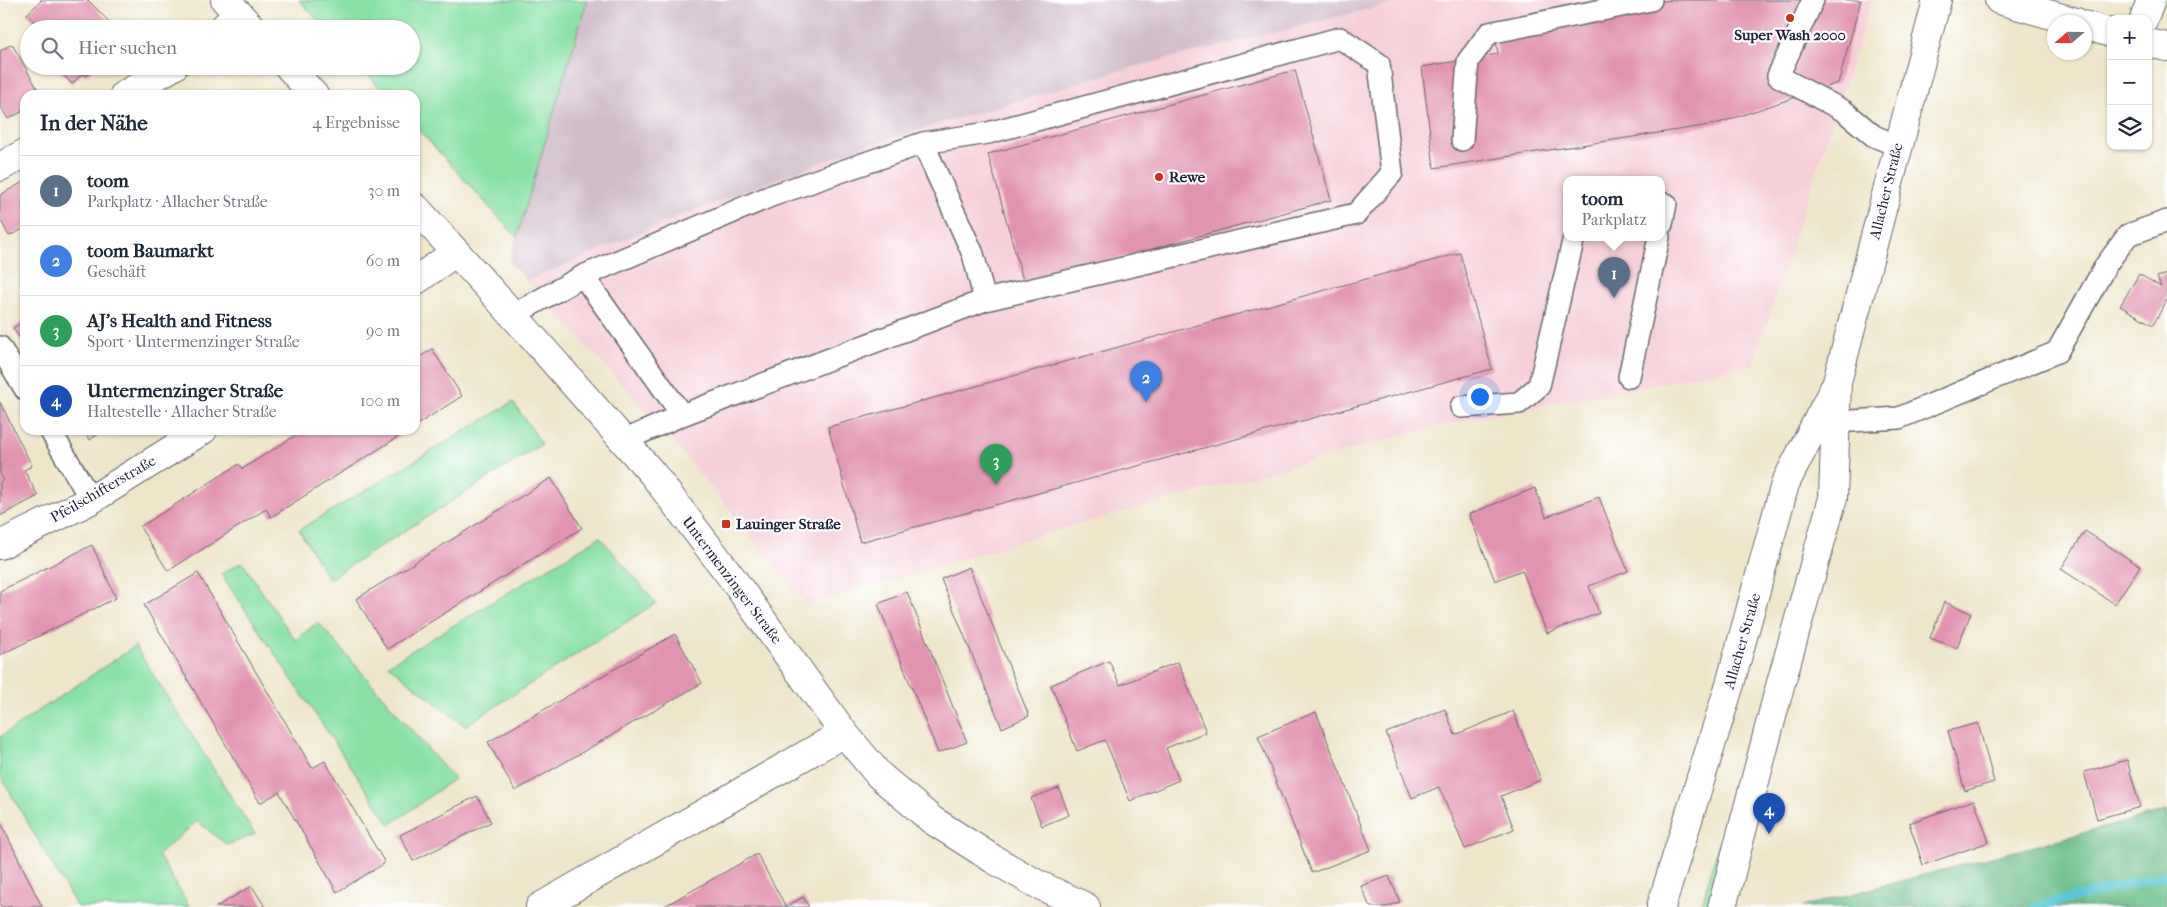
<!DOCTYPE html>
<html lang="de">
<head>
<meta charset="utf-8">
<style>
	body { margin:0; font-family:"IM FELL French Canon",serif; background:#f6f6f7; color:#1f2937 }
	.controls { position:absolute; right:15px; top:15px; display:grid; overflow:hidden; border-radius:10px; box-shadow:0 1px 4px #0004 }
	.controls button { width:45px; height:45px; display:grid; place-items:center; padding:0; border:0; border-bottom:1px solid #e0e1e3; background:#fff; color:#1f2937; font:25px sans-serif }
	.compass { position:absolute; left:2047px; top:15px; width:45px; height:45px; border-radius:50%; background:#fff; box-shadow:0 1px 4px #0004; rotate:250deg }
	.you { position:absolute; left:1479px; top:396px; width:18px; height:18px; margin:-12px; border:4px solid #fff; border-radius:50%; background:#1a73e8; box-shadow:0 0 0 8px #1a73e833 }
	.badge { display:grid; place-items:center; width:32px; height:32px; border-radius:50%; background:#c8321e; color:#fff; font-size:16px; font-weight:700 }
	.pin { position:absolute; translate:-50% -41px; filter:drop-shadow(0 1px 2px #0008) }
	.pin::after { content:''; position:absolute; top:26px; width:18px; height:15px; background:inherit; clip-path:polygon(0 0,100% 0,50% 100%) }
	.popup { position:absolute; left:1563px; top:176px; width:102px; height:65px; box-sizing:border-box; display:grid; place-content:center; border-radius:10px; background:#fff; filter:drop-shadow(0 1px 4px #0005); font-size:16px; white-space:nowrap; color:#747a83 }
	.popup b { font-size:19px; color:#1f2937 }
	.popup::after { content:''; position:absolute; left:50%; top:100%; margin-left:-10px; border:10px solid transparent; border-top-color:#fff }
	.list { margin:0; padding:0; list-style:none }
	h2 { display:flex; justify-content:space-between; align-items:center; height:65px; margin:0; padding:0 20px; font-size:21px }
	h2 small { font-size:16px; font-weight:400; color:#747a83 }
	.list li { display:grid; grid-template-columns:32px 1fr auto; gap:15px; align-items:center; box-sizing:border-box; height:70px; padding:0 20px; border-top:1px solid #e0e1e3 }
	.list b { display:block; font-size:19px; white-space:nowrap }
	.list p { margin:0; font-size:16px; white-space:nowrap; color:#747a83 }
	.list em { font-size:16px; font-style:normal; color:#747a83 }
	.icon { flex:none; width:28px; height:28px; fill:none; stroke:currentColor; stroke-width:2; stroke-linecap:round; stroke-linejoin:round }
	.map { position:relative; flex:none; width:2167px; height:907px; overflow:hidden }
	.search { position:absolute; background:#fff; box-shadow:0 1px 4px #0004; left:20px; top:20px; width:400px; height:55px; display:flex; align-items:center; gap:12px; box-sizing:border-box; padding:0 18px; border-radius:28px; color:#747a83; font-size:19px }
	.panel { position:absolute; background:#fff; box-shadow:0 1px 4px #0004; left:20px; top:90px; width:400px; height:345px; border-radius:15px }
	.map>svg:first-child { display:block }
	.built { fill:#f6cfd8; fill-rule:evenodd }
	.industrial { fill:#d1bdca }
	.green { fill:#89e1a6; stroke:#568270 }
	.forest { fill:#6ebf8b; stroke:#487063 }
	.lines { fill:none; stroke-linecap:round; stroke-linejoin:round }
	.stream { stroke:#5bc6d5; stroke-width:10 }
	.building { fill:#e194b0 }
	.lane-casing { stroke:#69676d; stroke-width:24 }
	.street-casing { stroke:#69676d; stroke-width:30 }
	.secondary-casing { stroke:#69676d; stroke-width:30 }
	.lane { stroke:#fff; stroke-width:21 }
	.street { stroke:#fff; stroke-width:28 }
	.secondary { stroke:#fff; stroke-width:28 }
	.poi-dot { fill:#c8321e; stroke:#fff; stroke-width:2 }
	.labels { text-anchor:middle; stroke-width:4.5; stroke-linejoin:round; paint-order:stroke }
	.poi-label { font-size:15px; font-weight:bold; fill:#22223b; stroke:#fff; text-anchor:start }
	.street-label { font-size:15px; fill:#22223b; stroke:#fff }
</style>
</head>
<body>
<div class="map">
<svg width="2167" height="907" viewBox="0 0 2167 907">
	<rect width="100%" height="100%" fill="#fff"/>
	<filter id="ink" filterUnits="userSpaceOnUse"><feTurbulence type="fractalNoise" baseFrequency=".02" numOctaves="2"/><feDisplacementMap in="SourceGraphic" scale="10" xChannelSelector="R" yChannelSelector="G"/><feConvolveMatrix kernelMatrix="1 2 1 2 8 2 1 2 1" color-interpolation-filters="sRGB"/></filter>
	<filter id="wash" filterUnits="userSpaceOnUse"><feTurbulence type="fractalNoise" baseFrequency=".0096" numOctaves="4" result="noise"/><feDisplacementMap in="SourceGraphic" scale="20" xChannelSelector="R" yChannelSelector="G"/><feGaussianBlur stdDeviation="1.12" result="paint"/><feColorMatrix in="noise" values="0 0 0 0 0 0 0 0 0 0 0 0 0 0 0 0 0 1.4 0 .05"/><feComposite in="paint" operator="in"/></filter>
	<g filter="url(#wash)">
		<rect width="100%" height="100%" fill="#eee6ca"/>
		<path class="built" d="M 1406,0 L 1872,0 L 1753,365 L 1439,426 L 1062,529 L 807,605 L 667,434 L 527,281 L 678,217 L 862,147 L 1118,71 ZM 1566,179 L 1662,179 L 1662,237 L 1566,237 Z"/>
		<path class="industrial" d="M 587,0 L 1406,0 L 1118,71 L 862,147 L 678,217 L 527,281 L 509,262 Z"/>
		<path class="green" d="M 299,0 L 587,0 L 517,237 L 415,126 L 415,95 L 386,95 L 360,66 L 411,66 L 411,29 L 326,29 Z
			M 513,402 L 542,444 L 329,579 L 299,530 Z
			M 600,537 L 656,603 L 465,726 L 388,665 Z
			M 242,562 L 295,640 L 318,622 L 454,779 L 390,825 L 221,574 Z
			M 135,646 L 255,834 L 227,845 L 197,821 L 158,855 L 190,907 L 77,907 L 0,775 L 0,737 Z
			M 1752,727 L 1757,727 L 1712,907 L 1701,907 Z"/>
		<path class="forest" d="M 2167,811 L 2167,907 L 1802,907 Z"/>
		<g class="lines">
			<path class="stream" d="M 2034,907 L 2167,875"/>
		</g>
		<g id="blocks">
			<path class="building" d="M 40,0 L 88,0 L 116,29 L 41,29 L 27,14 L 41,1 Z
				M 1671,0 L 1861,0 L 1838,83 L 1716,124 L 1434,168 L 1422,67 L 1498,54 L 1494,26 Z
				M 12,44 L 41,95 L 25,95 L 25,110 L 8,119 L 0,105 L 0,51 Z
				M 55,66 L 96,66 L 86,76 L 83,73 L 72,84 Z
				M 1295,70 L 1331,200 L 1024,284 L 988,154 Z
				M 25,181 L 25,228 L 9,236 L 0,219 L 0,195 Z
				M 1460,253 L 1492,369 L 860,542 L 828,427 Z
				M 2139,274 L 2161,287 L 2157,277 L 2167,274 L 2167,300 L 2153,325 L 2120,306 Z
				M 25,320 L 25,346 L 13,328 Z
				M 432,349 L 462,396 L 415,426 L 415,360 Z
				M 0,402 L 32,466 L 24,470 L 38,496 L 0,516 L 0,482 L 3,480 L 0,474 Z
				M 83,430 L 104,430 L 90,440 Z
				M 304,430 L 409,430 L 271,517 L 266,509 L 168,571 L 140,527 L 239,464 L 242,469 Z
				M 551,478 L 582,528 L 387,649 L 356,599 Z
				M 1535,488 L 1546,517 L 1599,497 L 1628,571 L 1589,586 L 1599,613 L 1547,633 L 1522,570 L 1495,581 L 1469,514 Z
				M 2085,531 L 2140,566 L 2115,604 L 2061,569 Z
				M 92,545 L 116,598 L 0,655 L 0,591 Z
				M 969,567 L 1029,716 L 1002,728 L 941,579 Z
				M 198,573 L 312,768 L 325,761 L 385,863 L 337,892 L 279,792 L 260,803 L 144,605 Z
				M 907,592 L 967,742 L 938,753 L 878,604 Z
				M 1944,602 L 1971,613 L 1957,648 L 1930,638 Z
				M 675,634 L 702,683 L 515,791 L 488,742 Z
				M 1109,661 L 1120,685 L 1178,662 L 1206,732 L 1166,748 L 1179,780 L 1130,801 L 1105,740 L 1077,751 L 1051,685 Z
				M 1445,709 L 1455,735 L 1513,711 L 1541,780 L 1501,796 L 1514,829 L 1465,849 L 1439,787 L 1412,798 L 1386,733 Z
				M 1316,712 L 1371,850 L 1312,873 L 1258,736 Z
				M 1978,723 L 1994,782 L 1965,791 L 1948,731 Z
				M 2127,760 L 2140,807 L 2097,819 L 2084,772 Z
				M 1059,788 L 1069,815 L 1042,826 L 1031,798 Z
				M 477,796 L 491,822 L 413,861 L 400,835 Z
				M 1974,800 L 1989,842 L 1923,865 L 1909,823 Z
				M 0,821 L 42,907 L 0,907 Z
				M 757,854 L 786,907 L 803,897 L 809,907 L 663,907 Z
				M 1389,876 L 1400,902 L 1387,907 L 1370,907 L 1361,886 Z
				M 252,886 L 265,907 L 216,907 Z"/>
		</g>
	</g>
	<g filter="url(#ink)">
		<use href="#blocks" fill-opacity="0" stroke="#69676d" stroke-width="1"/>
		<g class="lines">
			<defs>
				<path id="lane" d="M 1813,0 L 1778,76 L 1844,111 L 1874,136 L 1898,146
					M 1462,140 L 1468,61 L 1489,33 L 1651,0
					M 923,143 L 973,254 L 985,300
					M 1662,224 L 1666,204
					M 583,276 L 682,415
					M 513,315 L 583,276 L 771,196 L 923,143 L 988,133 L 1340,38 L 1379,64 L 1392,173 L 1356,214 L 985,300 L 682,415 L 625,440
					M 0,347 L 25,389
					M 1629,377 L 1659,237
					M 1461,407 L 1519,403 L 1539,386 L 1574,237
					M 1836,422 L 1899,418 L 2057,352 L 2106,265 L 2128,235 L 2167,221
					M 50,430 L 91,500"/>
				<path id="street" d="M 1999,0 L 2076,22
					M 2144,19 L 2151,0
					M 2084,25 L 2111,33
					M 222,29 L 239,14
					M 2148,43 L 2167,47
					M 124,95 L 174,66
					M 0,167 L 25,153
					M 415,281 L 456,252
					M 0,545 L 91,500 L 203,430"/>
				<path id="secondary" d="M 225,0 L 253,29
					M 288,66 L 314,95
					M 415,207 L 513,315 L 652,473 L 729,574 L 844,733 L 879,775 L 932,820 L 993,859 L 1037,884 L 1086,907
					M 540,907 L 844,733
					M 1661,907 L 1730,684 L 1785,484 L 1833,390
					M 1722,907 L 1780,686 L 1833,498 L 1837,382 L 1937,0"/>
			</defs>
			<use href="#lane" class="lane-casing"/>
			<use href="#street" class="street-casing"/>
			<use href="#secondary" class="secondary-casing"/>
			<use href="#lane" class="lane"/>
			<use href="#street" class="street"/>
			<use href="#secondary" class="secondary"/>
		</g>
	</g>
	<g class="poi-dot">
		<circle cx="1790" cy="18" r="5"/>
		<circle cx="1159" cy="177" r="5"/>
		<rect x="721" y="519" width="10" height="10" rx="2.5"/>
	</g>
	<g class="labels">
		<g class="poi-label">
			<text x="1790" y="40" text-anchor="middle">Super Wash 2000</text>
			<text x="1169" y="182">Rewe</text>
			<text x="736" y="529">Lauinger Straße</text>
		</g>
		<g class="street-label">
			<text transform="translate(1886 191) rotate(-76)" y="5">Allacher Straße</text>
			<text transform="translate(103 489) rotate(-30)" y="5">Pfeilschifterstraße</text>
			<text transform="translate(732 580) rotate(53)" y="5">Untermenzinger Straße</text>
			<text transform="translate(1742 641) rotate(-74)" y="5">Allacher Straße</text>
		</g>
	</g>
</svg>
<div class="controls">
<button>+</button>
<button>−</button>
<button><svg class="icon" aria-label="layers" viewBox="0 0 24 24"><path d="M12 4l9 5-9 5-9-5zM3 14l9 5 9-5"/></svg></button>
</div>
<svg class="compass" viewBox="-18 -18 36 36"><path d="M0-13l5 13h-10z" fill="#e53935"/><path d="M0 13l5-13h-10z" fill="#747a83"/></svg>
<div class="you"></div>
<div class="pin badge" style="left:1614px;top:298px;background:#5c6f8a">1</div>
<div class="popup"><b>toom</b>Parkplatz</div>
<div class="pin badge" style="left:1146px;top:402px;background:#3f7fe0">2</div>
<div class="pin badge" style="left:996px;top:485px;background:#2e9e5b">3</div>
<div class="pin badge" style="left:1769px;top:834px;background:#1a4fb4">4</div>
<div class="search"><svg class="icon" aria-label="search" viewBox="0 0 24 24"><circle cx="10" cy="10" r="6"/><path d="M15 15l6 6"/></svg>Hier suchen</div>
<section class="panel">
<h2>In der Nähe<small>4 Ergebnisse</small></h2>
<ul class="list">
<li><span class="badge" style="background:#5c6f8a">1</span><div><b>toom</b><p>Parkplatz · Allacher Straße</p></div><em>30 m</em></li>
<li><span class="badge" style="background:#3f7fe0">2</span><div><b>toom Baumarkt</b><p>Geschäft</p></div><em>60 m</em></li>
<li><span class="badge" style="background:#2e9e5b">3</span><div><b>AJ's Health and Fitness</b><p>Sport · Untermenzinger Straße</p></div><em>90 m</em></li>
<li><span class="badge" style="background:#1a4fb4">4</span><div><b>Untermenzinger Straße</b><p>Haltestelle · Allacher Straße</p></div><em>100 m</em></li>
</ul>
</section>
</div>
</body>
</html>
